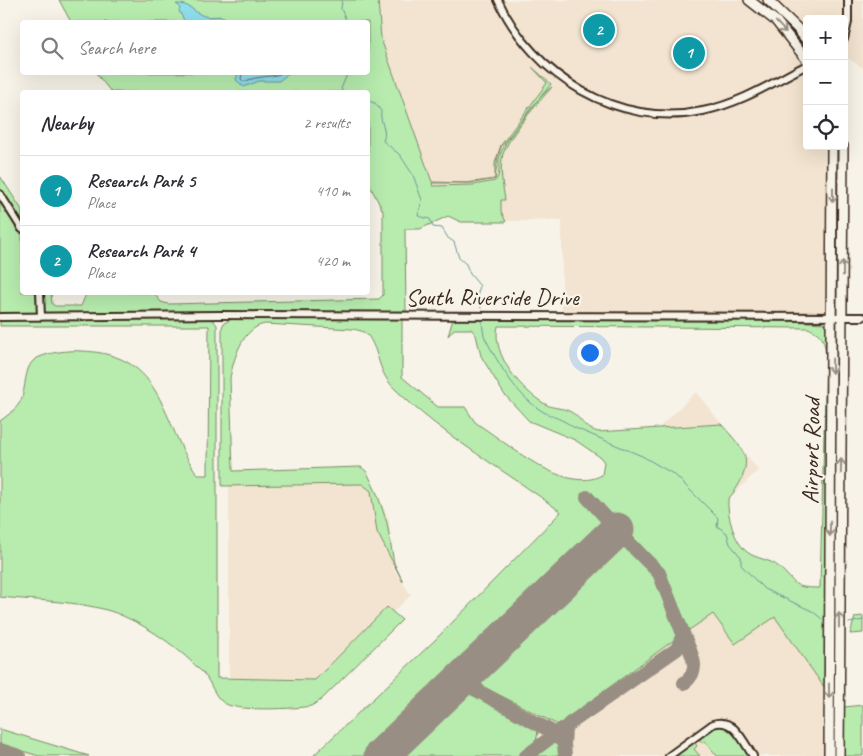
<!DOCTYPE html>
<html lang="en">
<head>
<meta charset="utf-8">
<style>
	body { margin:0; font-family:Caveat,sans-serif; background:#f7f7f7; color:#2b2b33 }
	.controls { position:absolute; right:15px; top:15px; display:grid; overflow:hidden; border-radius:5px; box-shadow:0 5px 20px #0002 }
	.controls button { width:45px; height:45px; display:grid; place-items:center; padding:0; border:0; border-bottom:1px solid #e1e1e2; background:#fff; color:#2b2b33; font:25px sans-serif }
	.you { position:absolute; left:589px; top:352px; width:18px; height:18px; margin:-12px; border:4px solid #fff; border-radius:50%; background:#1a73e8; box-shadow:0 0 0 8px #1a73e833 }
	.badge { display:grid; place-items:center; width:32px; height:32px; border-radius:50%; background:#c8321e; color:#fff; font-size:16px; font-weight:700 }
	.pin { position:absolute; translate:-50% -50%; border:2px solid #fff; box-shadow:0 1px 5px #0006 }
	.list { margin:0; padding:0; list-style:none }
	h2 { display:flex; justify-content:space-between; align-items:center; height:65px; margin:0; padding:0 20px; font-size:21px }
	h2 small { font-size:16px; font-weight:400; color:#7c7c81 }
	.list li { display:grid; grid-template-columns:32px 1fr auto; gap:15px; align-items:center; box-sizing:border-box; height:70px; padding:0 20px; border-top:1px solid #e1e1e2 }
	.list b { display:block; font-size:19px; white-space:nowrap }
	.list p { margin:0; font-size:16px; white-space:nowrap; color:#7c7c81 }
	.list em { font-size:16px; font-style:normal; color:#7c7c81 }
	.icon { flex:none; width:28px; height:28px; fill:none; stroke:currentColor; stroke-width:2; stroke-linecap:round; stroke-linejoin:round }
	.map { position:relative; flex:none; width:863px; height:756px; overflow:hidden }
	.search { position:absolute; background:#fff; box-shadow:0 5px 20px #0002; left:20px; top:20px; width:350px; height:55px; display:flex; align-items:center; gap:12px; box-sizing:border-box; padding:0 18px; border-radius:5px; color:#7c7c81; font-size:19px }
	.panel { position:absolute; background:#fff; box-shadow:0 5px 20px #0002; left:20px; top:90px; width:350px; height:205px; border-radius:5px }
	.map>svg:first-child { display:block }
	.built { fill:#f2e4d0 }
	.green { fill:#b7ecae; stroke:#798b66; fill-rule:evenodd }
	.water { fill:#8fdeeb; stroke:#6d9699 }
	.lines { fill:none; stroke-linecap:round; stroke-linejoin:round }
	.shore { stroke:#5d7270; stroke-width:1 }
	.stream { stroke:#6d9699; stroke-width:1 }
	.taxiway { stroke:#998e83; stroke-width:14 }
	.runway { stroke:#998e83; stroke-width:35 }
	.minor-casing { stroke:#3b2a1e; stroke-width:10 }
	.secondary-casing { stroke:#3b2a1e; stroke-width:12 }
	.minor { stroke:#f7f3e8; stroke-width:6 }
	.secondary { stroke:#f7f3e8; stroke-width:9 }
	.oneway { stroke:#998e83 }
	.labels { text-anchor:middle; stroke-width:4.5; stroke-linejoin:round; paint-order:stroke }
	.street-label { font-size:24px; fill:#3b2a1e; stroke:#f7f3e8 }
</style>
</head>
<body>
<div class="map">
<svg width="863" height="756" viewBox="0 0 863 756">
	<rect width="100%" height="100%" fill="#f7f3e8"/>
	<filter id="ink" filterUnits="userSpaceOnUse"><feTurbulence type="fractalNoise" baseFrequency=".02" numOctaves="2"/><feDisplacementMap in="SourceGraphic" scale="10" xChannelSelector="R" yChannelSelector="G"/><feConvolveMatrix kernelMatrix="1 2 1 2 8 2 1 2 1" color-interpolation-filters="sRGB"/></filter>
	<g filter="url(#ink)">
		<path class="built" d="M 378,0 L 863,0 L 863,68 L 844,56 L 844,19 L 807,19 L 807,146 L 832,146 L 829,308 L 824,313 L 562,313 L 562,220 L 461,222 L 439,203 L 381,39 Z
			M 696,392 L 758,470 L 706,521 L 824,644 L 826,756 L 319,756 Z
			M 229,478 L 372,482 L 389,520 L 393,568 L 411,595 L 317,683 L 229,683 Z
			M 0,729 L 89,756 L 0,756 Z"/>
		<path class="green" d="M 59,0 L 378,0 L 381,39 L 432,182 L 466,183 L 495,179 L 495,163 L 501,145 L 547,83 L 532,67 L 551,84 L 501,147 L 498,156 L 495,179 L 473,183 L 432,183 L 433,186 L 473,185 L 495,181 C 502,174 497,164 500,155 C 504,141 541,93 552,87 C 538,103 510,134 503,154 C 499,167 503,187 505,200 L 501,200 L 501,211 L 506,222 L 461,222 L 448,216 L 420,229 L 405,229 L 406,313 L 0,314 L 0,176 L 22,210 L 22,292 L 51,293 L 52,304 L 55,306 L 81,306 L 87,292 L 154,293 L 161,302 L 168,304 L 379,299 L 383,295 L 383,211 L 368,182 L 368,92 L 111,92 L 96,73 L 368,72 L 368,22 L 71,22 Z
			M 212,319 L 217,325 L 217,678 L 315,680 L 387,607 L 402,620 L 321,700 L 311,706 C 294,709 243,711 228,705 C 214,700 212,682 203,673 C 181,650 153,629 123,616 C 91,601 37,601 0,597 L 0,421 C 8,415 17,409 21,400 C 26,389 24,368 34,360 C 46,352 69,350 82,351 C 167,354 159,422 198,475 L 208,475 L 209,326 L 0,326 L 0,320 Z
			M 232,319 L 402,319 L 402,377 L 438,407 L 465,407 L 475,422 L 482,427 C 511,446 566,495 602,475 L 604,462 L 600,457 L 575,440 L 529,421 L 504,394 L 481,356 L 476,335 L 471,329 L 454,329 L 448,336 L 453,319 L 775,320 L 824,323 L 827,331 L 824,687 L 775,617 L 735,644 L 713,614 L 689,630 L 663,569 L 592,493 L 586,499 L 605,519 L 608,527 L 368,756 L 313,756 L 435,640 L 561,512 C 507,471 445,438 396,390 C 377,372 381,356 369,337 C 365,331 358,330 352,329 L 265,324 C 242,328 234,358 230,378 L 233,471 L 361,467 L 367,472 L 378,496 L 387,523 L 394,563 L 403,582 L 377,532 L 371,491 L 362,484 L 222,486 L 222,327 L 224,323 ZM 498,326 L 808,328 C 824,335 824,340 826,357 L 820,588 C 791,588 798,584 779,567 C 770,559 756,559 747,552 C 734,542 727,516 728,499 C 738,489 751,467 743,452 C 738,442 728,432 721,424 L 598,432 C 580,426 583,419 571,412 C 563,407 553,409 545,404 C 522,391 491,355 498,326 Z
			M 618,541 C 653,559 664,595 678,629 L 678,637 L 558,725 L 484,687 L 478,682 L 478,675 Z
			M 863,616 L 863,633 L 850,634 L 855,617 Z
			M 465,688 L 529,723 L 538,733 L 535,744 L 517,756 L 394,756 Z
			M 863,705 L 863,756 L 842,756 L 844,707 Z
			M 719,724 L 731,728 L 751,756 L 717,756 L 705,741 L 702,743 L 699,738 Z
			M 0,729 L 89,756 L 39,756 L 0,744 Z
			M 694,741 L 697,746 L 694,749 L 700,756 L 676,756 Z
			M 552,743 L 560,745 L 561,756 L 533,756 Z"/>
		<path class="water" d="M 176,4 C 190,3 193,12 204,16 C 211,18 217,15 224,17 L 230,22 L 185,22 L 179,11 L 180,7 Z
			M 238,73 L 238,72 L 289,73 L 279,81 L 259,81 L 244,87 L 236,80 Z"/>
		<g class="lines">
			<path class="shore" d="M 242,72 L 241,79 L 244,82 C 256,75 277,78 283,72"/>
			<path class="stream" d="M 342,0 L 341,9 L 347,22
				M 343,92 L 341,89 L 348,72
				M 368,101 L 375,103 L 381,111 C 379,122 388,130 383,141 L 400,155 L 413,175 L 422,200 L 418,216 L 430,219 L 433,227 L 442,228 L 448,238 L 454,242 L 459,258 L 466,264 L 470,274 L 480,286 L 477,296 L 481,308
				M 482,322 C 483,327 483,334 485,338 C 499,364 515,394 542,411 C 552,417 563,419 573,427 L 642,456 L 675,475 L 718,518 L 717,526 L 727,533 L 730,544 L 741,557 L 741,565 L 764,589 L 812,611 L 822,619
				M 849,623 L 863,620"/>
			<path class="taxiway" d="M 512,632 L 474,670 L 474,685 L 480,692 L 556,734 L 564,744 L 565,756
				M 683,633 C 689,651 704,669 684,683
				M 417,723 L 458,686 L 466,685 L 480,692
				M 564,744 L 565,729 L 569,724 L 677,649 L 683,634 L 659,573 L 626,540 L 609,538 L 609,521 L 587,497
				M 0,750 L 19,756
				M 526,756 L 562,729"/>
			<path class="runway" d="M 381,756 L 617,530"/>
			<defs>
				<path id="minor" d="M 498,0 C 533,76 618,129 703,111 C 741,103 772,83 807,65
					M 844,39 L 848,22 L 848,0
					M 0,194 L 22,229
					M 40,292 L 41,317
					M 0,317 L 220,315 L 863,317
					M 669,756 L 713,724 C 734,717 743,741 753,756"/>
				<path id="secondary" d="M 749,0 L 776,21 L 807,60
					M 768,0 L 797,28 L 807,41
					M 829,756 L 832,146
					M 839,756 L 843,146"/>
			</defs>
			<use href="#minor" class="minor-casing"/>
			<use href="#secondary" class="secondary-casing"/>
			<use href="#minor" class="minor"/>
			<use href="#secondary" class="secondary"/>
		</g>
		<defs><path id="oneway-shaft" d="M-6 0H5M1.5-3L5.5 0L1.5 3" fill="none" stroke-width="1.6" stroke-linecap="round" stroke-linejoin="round" transform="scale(1.25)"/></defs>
		<g class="oneway">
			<use href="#oneway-shaft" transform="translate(781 27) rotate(47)"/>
			<use href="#oneway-shaft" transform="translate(833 195) rotate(90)"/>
			<use href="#oneway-shaft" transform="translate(843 268) rotate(-90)"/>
			<use href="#oneway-shaft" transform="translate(832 366) rotate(91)"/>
			<use href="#oneway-shaft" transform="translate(841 466) rotate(-89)"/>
			<use href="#oneway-shaft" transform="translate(830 529) rotate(91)"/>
			<use href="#oneway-shaft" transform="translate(839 620) rotate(-90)"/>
			<use href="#oneway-shaft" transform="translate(829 691) rotate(90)"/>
		</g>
	</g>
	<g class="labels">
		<g class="street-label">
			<text x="492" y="305">South Riverside Drive</text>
			<text transform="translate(811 451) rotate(-89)" y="8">Airport Road</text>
		</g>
	</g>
</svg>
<div class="controls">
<button>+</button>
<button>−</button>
<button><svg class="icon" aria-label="locate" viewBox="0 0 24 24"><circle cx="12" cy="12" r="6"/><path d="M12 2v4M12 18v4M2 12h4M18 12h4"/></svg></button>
</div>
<div class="you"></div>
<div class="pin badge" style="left:689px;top:53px;background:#0f9aa8">1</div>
<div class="pin badge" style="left:599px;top:30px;background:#0f9aa8">2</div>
<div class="search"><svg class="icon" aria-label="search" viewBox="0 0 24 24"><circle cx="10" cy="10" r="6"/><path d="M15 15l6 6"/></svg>Search here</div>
<section class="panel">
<h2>Nearby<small>2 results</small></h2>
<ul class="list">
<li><span class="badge" style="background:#0f9aa8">1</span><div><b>Research Park 5</b><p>Place</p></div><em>410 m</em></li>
<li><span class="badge" style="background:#0f9aa8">2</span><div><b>Research Park 4</b><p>Place</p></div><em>420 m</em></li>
</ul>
</section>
</div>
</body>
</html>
